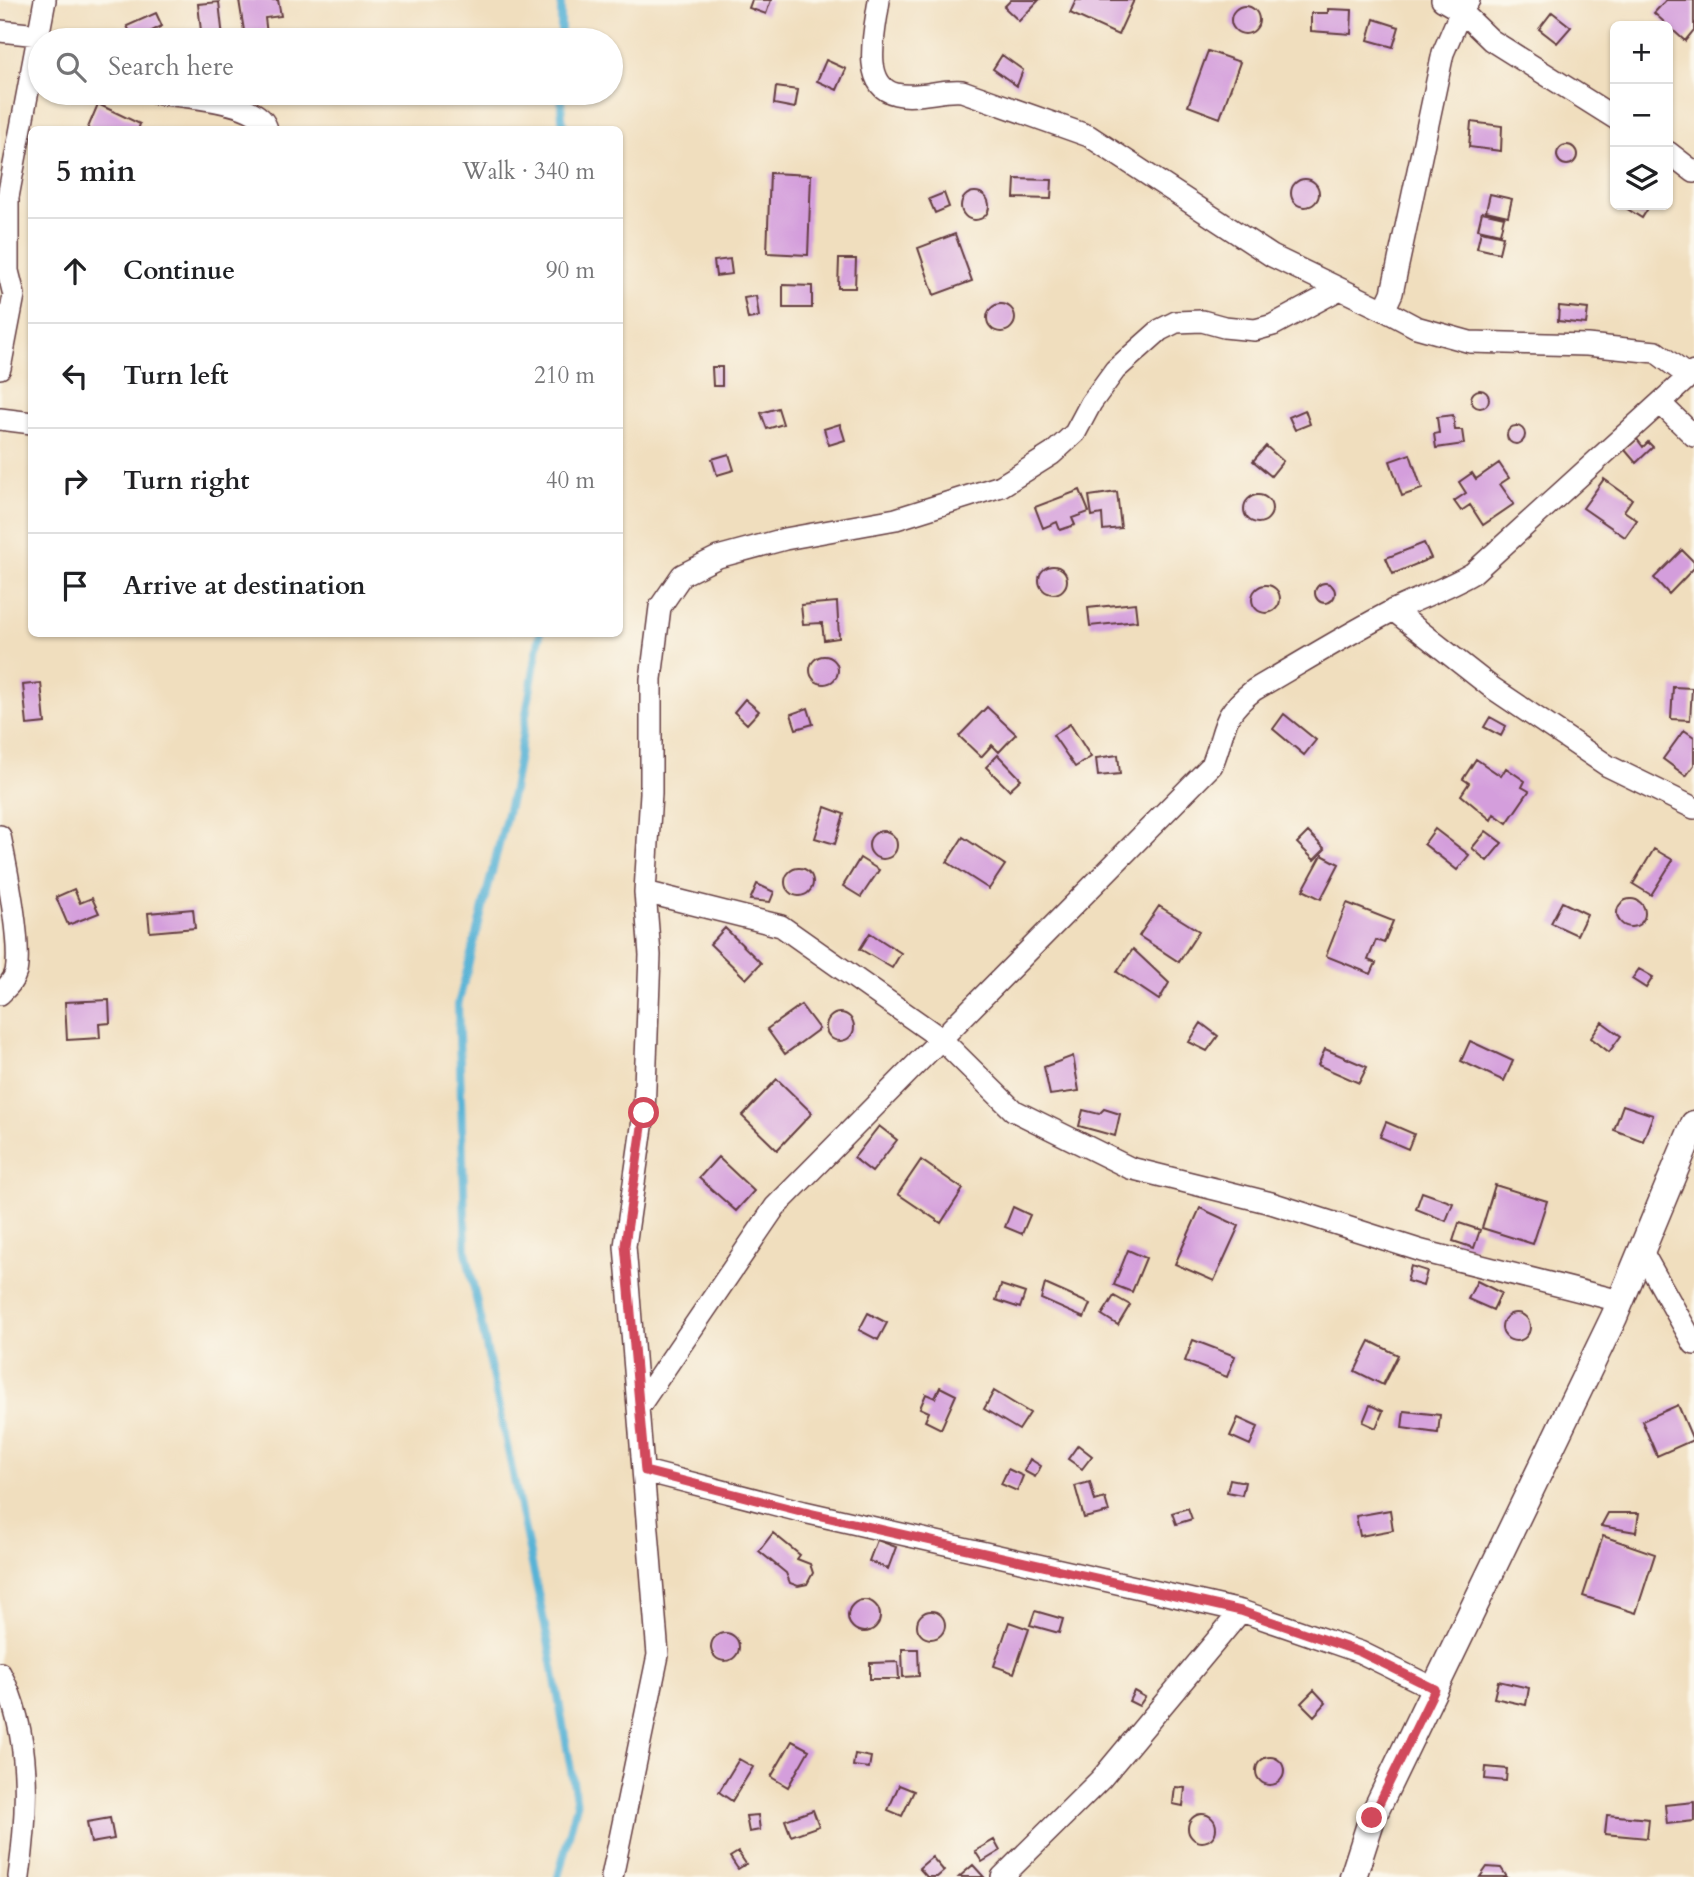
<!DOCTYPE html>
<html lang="en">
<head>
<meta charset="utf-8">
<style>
	body { margin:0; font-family:Cardo,serif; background:#f2f2f2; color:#202124 }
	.controls { position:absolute; right:21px; top:21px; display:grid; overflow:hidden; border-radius:10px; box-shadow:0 2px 5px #0004 }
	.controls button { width:63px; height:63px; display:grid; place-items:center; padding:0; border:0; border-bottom:2px solid #e0e0e0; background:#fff; color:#202124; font:35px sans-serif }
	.stop { position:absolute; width:21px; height:21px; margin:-16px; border:5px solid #d1495b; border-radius:50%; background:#fff }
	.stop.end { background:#d1495b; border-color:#fff; box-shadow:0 2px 7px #0008 }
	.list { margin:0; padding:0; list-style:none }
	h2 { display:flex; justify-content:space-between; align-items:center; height:91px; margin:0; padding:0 28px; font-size:30px }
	h2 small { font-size:23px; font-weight:400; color:#757577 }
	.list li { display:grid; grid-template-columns:46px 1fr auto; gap:21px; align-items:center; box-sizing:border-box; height:105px; padding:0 28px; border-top:2px solid #e0e0e0 }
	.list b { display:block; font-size:26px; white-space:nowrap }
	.list em { font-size:23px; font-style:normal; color:#757577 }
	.icon { flex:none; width:38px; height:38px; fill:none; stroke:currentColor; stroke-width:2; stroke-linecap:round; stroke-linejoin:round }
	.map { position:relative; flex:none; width:1694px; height:1877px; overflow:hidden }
	.search { position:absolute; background:#fff; box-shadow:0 2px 5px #0004; left:28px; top:28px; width:595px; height:77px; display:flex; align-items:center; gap:18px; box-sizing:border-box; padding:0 24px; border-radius:38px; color:#757577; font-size:26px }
	.panel { position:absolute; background:#fff; box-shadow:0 2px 5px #0004; left:28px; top:126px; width:595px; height:511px; border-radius:10px }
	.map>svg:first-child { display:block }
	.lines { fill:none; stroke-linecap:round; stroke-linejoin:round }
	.stream { stroke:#58b3d6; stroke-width:8 }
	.building { fill:#d49edc }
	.minor-casing { stroke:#633c41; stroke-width:24 }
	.tertiary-casing { stroke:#633c41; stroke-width:29 }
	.minor { stroke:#fff; stroke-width:21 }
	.tertiary { stroke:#fff; stroke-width:26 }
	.route { stroke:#d1495b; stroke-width:9 }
</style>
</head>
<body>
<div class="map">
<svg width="1694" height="1877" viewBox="0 0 1694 1877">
	<rect width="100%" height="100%" fill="#fbf7ec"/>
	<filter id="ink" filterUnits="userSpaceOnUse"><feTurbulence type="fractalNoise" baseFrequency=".0143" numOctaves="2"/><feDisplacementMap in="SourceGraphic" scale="14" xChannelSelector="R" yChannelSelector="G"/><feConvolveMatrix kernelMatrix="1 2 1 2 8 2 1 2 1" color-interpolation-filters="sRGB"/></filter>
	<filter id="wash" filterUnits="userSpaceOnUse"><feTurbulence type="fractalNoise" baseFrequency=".00686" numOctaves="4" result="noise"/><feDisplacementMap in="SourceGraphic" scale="28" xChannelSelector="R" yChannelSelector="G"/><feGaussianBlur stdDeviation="1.57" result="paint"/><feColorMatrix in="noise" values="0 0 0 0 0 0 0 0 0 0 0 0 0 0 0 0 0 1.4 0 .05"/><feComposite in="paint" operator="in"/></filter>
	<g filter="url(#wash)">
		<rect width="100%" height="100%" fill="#f0debe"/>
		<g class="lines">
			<path class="stream" d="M 561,0 L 561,40
				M 561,93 L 562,120 L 565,130
				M 540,634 L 513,790 L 458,1005 L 466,1251 L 549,1645 L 577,1804 L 558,1877"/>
		</g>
		<g id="blocks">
			<path class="building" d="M 239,0 L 278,0 L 281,16 L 265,18 L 267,34 L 245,37 Z
				M 752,0 L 771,0 L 766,14 L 749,8 Z
				M 1011,0 L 1039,0 L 1019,21 L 1004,7 Z
				M 1076,0 L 1134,0 L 1118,35 L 1070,13 Z
				M 1666,0 L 1694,0 L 1694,30 L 1685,41 L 1654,13 Z
				M 219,2 L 223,38 L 202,40 L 198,4 Z
				M1231 20a14 14 0 1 1 28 0a14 14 0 1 1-28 0Z
				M 1328,9 L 1352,10 L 1351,34 L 1311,31 L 1311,13 L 1328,13 Z
				M 1552,12 L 1571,27 L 1557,43 L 1539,29 Z
				M 156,13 L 162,26 L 134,40 L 127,26 Z
				M 1374,19 L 1399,27 L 1393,47 L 1368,40 Z
				M 1208,51 L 1240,62 L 1220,118 L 1188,106 Z
				M 1002,55 L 1023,70 L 1017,86 L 993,69 Z
				M 826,60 L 846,69 L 837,90 L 817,81 Z
				M 776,87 L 798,90 L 795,108 L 774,104 Z
				M 98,104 L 140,124 L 138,130 L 87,130 Z
				M 1471,122 L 1502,126 L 1501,151 L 1469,147 Z
				M1557 155a10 10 0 1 1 20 0a10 10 0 1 1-20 0Z
				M 770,173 L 811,175 L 808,255 L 767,253 Z
				M 1015,179 L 1052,180 L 1051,199 L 1014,198 Z
				M1291 193a14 14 0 1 1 28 0a14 14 0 1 1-28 0Z
				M961 206a14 14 0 1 1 28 0a14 14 0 1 1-28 0Z
				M 944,193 L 949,207 L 935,213 L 929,199 Z
				M 1490,194 L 1512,199 L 1508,216 L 1486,211 Z
				M 1621,205 L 1650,205 L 1642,218 Z
				M 1482,212 L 1504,217 L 1500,234 L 1478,229 Z
				M 1481,231 L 1503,236 L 1499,253 L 1477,248 Z
				M 955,234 L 972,281 L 934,295 L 918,248 Z
				M 730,259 L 732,274 L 716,276 L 714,261 Z
				M 839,259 L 856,259 L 855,288 L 838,288 Z
				M 783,285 L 812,286 L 812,308 L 783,308 Z
				M 756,296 L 759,317 L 748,319 L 744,298 Z
				M987 318a14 14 0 1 1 28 0a14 14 0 1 1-28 0Z
				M 1559,306 L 1588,309 L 1586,324 L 1558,321 Z
				M 712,367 L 722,367 L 722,386 L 713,386 Z
				M1471 399a9 9 0 1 1 18 0a9 9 0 1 1-18 0Z
				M 778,408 L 783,424 L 767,429 L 761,413 Z
				M 1305,410 L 1310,424 L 1295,430 L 1289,417 Z
				M 1453,415 L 1455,430 L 1462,430 L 1464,444 L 1436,448 L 1434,434 L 1439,433 L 1437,417 Z
				M 840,424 L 845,440 L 829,445 L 824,429 Z
				M1507 435a9 9 0 1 1 18 0a9 9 0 1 1-18 0Z
				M 1637,439 L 1643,447 L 1648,442 L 1653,447 L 1636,463 L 1625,450 Z
				M 1266,446 L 1283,461 L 1271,476 L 1253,461 Z
				M 729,454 L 734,470 L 717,475 L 712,459 Z
				M 1410,454 L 1422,489 L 1402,496 L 1390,461 Z
				M 1499,463 L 1509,478 L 1500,484 L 1514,504 L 1483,525 L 1470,505 L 1461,511 L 1454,501 L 1466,493 L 1459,482 L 1472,473 L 1476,479 Z
				M 1604,479 L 1632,499 L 1624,511 L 1637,520 L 1625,537 L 1583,508 Z
				M 1080,490 L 1089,512 L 1072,518 L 1075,525 L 1060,530 L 1057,522 L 1043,528 L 1035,507 Z
				M 1117,492 L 1121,528 L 1103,530 L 1102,514 L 1092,516 L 1089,496 Z
				M1244 509a14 14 0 1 1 28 0a14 14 0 1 1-28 0Z
				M 1424,543 L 1431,558 L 1393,574 L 1386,558 Z
				M 1682,550 L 1694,562 L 1694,568 L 1669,594 L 1654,578 Z
				M1039 580a14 14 0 1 1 28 0a14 14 0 1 1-28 0Z
				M1315 593a10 10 0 1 1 20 0a10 10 0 1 1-20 0Z
				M1252 599a14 14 0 1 1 28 0a14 14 0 1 1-28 0Z
				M 837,602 L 839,638 L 824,640 L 822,623 L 803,624 L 801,605 Z
				M 1135,603 L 1137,621 L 1090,626 L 1088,608 Z
				M810 670a14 14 0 1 1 28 0a14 14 0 1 1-28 0Z
				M 41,683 L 45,723 L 27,725 L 23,685 Z
				M 1673,687 L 1692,688 L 1690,720 L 1671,719 Z
				M 745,699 L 759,711 L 747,724 L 734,712 Z
				M 987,707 L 1016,734 L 999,752 L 992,745 L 981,757 L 959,736 Z
				M 808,708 L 813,724 L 796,729 L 791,714 Z
				M 1284,714 L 1316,740 L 1304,755 L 1273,729 Z
				M 1490,717 L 1506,726 L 1501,736 L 1484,727 Z
				M 1070,724 L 1091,757 L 1075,767 L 1053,735 Z
				M 1684,730 L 1694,737 L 1694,765 L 1686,776 L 1663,759 Z
				M 998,755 L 1021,779 L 1009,790 L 986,767 Z
				M 1118,755 L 1120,774 L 1098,776 L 1096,758 Z
				M 1476,759 L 1501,776 L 1506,768 L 1525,781 L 1522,787 L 1529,791 L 1507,823 L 1494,814 L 1491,820 L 1461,795 L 1469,783 L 1463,779 Z
				M 825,807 L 844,814 L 835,844 L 815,838 Z
				M 1435,829 L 1469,855 L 1457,870 L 1424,844 Z
				M 1486,831 L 1502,843 L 1487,861 L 1472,848 Z
				M869 845a14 14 0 1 1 28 0a14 14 0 1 1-28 0Z
				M 1308,832 L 1325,849 L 1314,860 L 1297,843 Z
				M 963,837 L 1005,865 L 989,889 L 947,862 Z
				M 1654,849 L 1673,860 L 1651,895 L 1633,884 Z
				M 1322,855 L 1339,864 L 1321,899 L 1303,890 Z
				M 860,858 L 879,870 L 861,897 L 843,886 Z
				M785 882a14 14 0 1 1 28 0a14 14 0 1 1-28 0Z
				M 757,884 L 774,892 L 770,902 L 750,900 Z
				M 74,889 L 80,903 L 92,898 L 99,913 L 68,925 L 56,897 Z
				M1617 913a14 14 0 1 1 28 0a14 14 0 1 1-28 0Z
				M 1562,902 L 1587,914 L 1577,935 L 1551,923 Z
				M 1347,903 L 1393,921 L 1384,943 L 1376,940 L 1368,960 L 1376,963 L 1371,974 L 1326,956 Z
				M 1159,906 L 1199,931 L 1179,962 L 1139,936 Z
				M 193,909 L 195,928 L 150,932 L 148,913 Z
				M 725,928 L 761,963 L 746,979 L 710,944 Z
				M 870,933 L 901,953 L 892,968 L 860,949 Z
				M 1133,949 L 1169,983 L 1159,1000 L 1117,972 Z
				M 1639,969 L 1653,977 L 1646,988 L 1632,979 Z
				M 109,1000 L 110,1023 L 99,1024 L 100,1038 L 67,1040 L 65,1002 Z
				M 801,1005 L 819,1029 L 785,1054 L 767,1029 Z
				M826 1027a14 14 0 1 1 28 0a14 14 0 1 1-28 0Z
				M 1602,1022 L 1621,1036 L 1609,1052 L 1591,1038 Z
				M 1201,1023 L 1218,1036 L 1207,1051 L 1189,1042 Z
				M 1470,1041 L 1513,1061 L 1504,1081 L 1461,1061 Z
				M 1325,1049 L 1367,1067 L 1359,1083 L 1318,1065 Z
				M 1073,1056 L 1079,1091 L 1050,1095 L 1044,1067 Z
				M 777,1079 L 812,1113 L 777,1150 L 742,1116 Z
				M 1623,1105 L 1653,1115 L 1643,1141 L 1614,1130 Z
				M 1104,1109 L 1120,1114 L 1115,1136 L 1079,1126 L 1083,1110 L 1099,1114 Z
				M 1386,1122 L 1414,1134 L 1408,1149 L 1380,1137 Z
				M 879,1126 L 897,1140 L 872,1172 L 854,1158 Z
				M 718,1157 L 754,1191 L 736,1211 L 699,1178 Z
				M 921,1160 L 963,1189 L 941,1223 L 898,1194 Z
				M 1495,1185 L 1547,1201 L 1533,1244 L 1482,1228 Z
				M 1422,1192 L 1453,1203 L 1446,1221 L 1416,1209 Z
				M 1013,1207 L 1030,1215 L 1022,1234 L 1005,1227 Z
				M 1200,1208 L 1239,1226 L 1214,1281 L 1175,1264 Z
				M 1459,1223 L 1480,1230 L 1474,1248 L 1453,1241 Z
				M 1128,1250 L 1146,1258 L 1132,1292 L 1114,1285 Z
				M 1411,1266 L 1427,1271 L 1423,1286 L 1407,1281 Z
				M 1477,1281 L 1501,1293 L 1493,1310 L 1468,1299 Z
				M 1045,1284 L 1090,1304 L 1084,1318 L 1041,1299 Z
				M 1001,1285 L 1025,1293 L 1020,1308 L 996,1300 Z
				M 1114,1296 L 1130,1305 L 1118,1325 L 1102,1315 Z
				M 868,1313 L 887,1323 L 878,1340 L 859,1330 Z
				M1502 1327a14 14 0 1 1 28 0a14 14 0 1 1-28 0Z
				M 1193,1340 L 1235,1356 L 1227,1377 L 1185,1361 Z
				M 1370,1341 L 1398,1355 L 1383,1385 L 1355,1371 Z
				M 940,1387 L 956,1395 L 941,1429 L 925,1421 L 929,1412 L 920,1408 L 926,1394 L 935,1398 Z
				M 994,1391 L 1030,1413 L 1019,1430 L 984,1409 Z
				M 1370,1405 L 1383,1411 L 1376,1428 L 1363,1422 Z
				M 1678,1405 L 1693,1440 L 1657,1456 L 1642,1421 Z
				M 1404,1411 L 1440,1415 L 1438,1433 L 1402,1428 Z
				M 1238,1418 L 1258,1427 L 1250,1445 L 1230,1436 Z
				M 1078,1445 L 1092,1456 L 1082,1469 L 1068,1459 Z
				M 1030,1459 L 1041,1466 L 1035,1477 L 1024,1471 Z
				M 1008,1469 L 1023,1476 L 1017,1491 L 1001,1484 Z
				M 1230,1479 L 1245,1482 L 1242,1495 L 1227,1492 Z
				M 1090,1482 L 1095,1501 L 1105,1498 L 1109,1512 L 1084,1518 L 1075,1486 Z
				M 1188,1508 L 1192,1519 L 1176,1524 L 1172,1513 Z
				M 1390,1510 L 1393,1530 L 1360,1536 L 1356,1516 Z
				M 1608,1513 L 1639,1513 L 1636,1532 L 1601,1526 Z
				M 773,1533 L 800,1555 L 797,1559 L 810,1564 L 813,1573 L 807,1584 L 798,1586 L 790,1583 L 786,1573 L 759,1551 Z
				M 1603,1536 L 1655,1554 L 1636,1613 L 1583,1596 Z
				M 877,1540 L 896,1547 L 888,1569 L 869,1561 Z
				M848 1616a16 16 0 1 1 32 0a16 16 0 1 1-32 0Z
				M 1035,1611 L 1063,1619 L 1059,1633 L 1030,1625 Z
				M917 1625a14 14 0 1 1 28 0a14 14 0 1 1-28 0Z
				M 1009,1622 L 1029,1629 L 1014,1673 L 994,1666 Z
				M711 1647a14 14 0 1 1 28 0a14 14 0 1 1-28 0Z
				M 902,1649 L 918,1649 L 919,1676 L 903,1677 Z
				M 898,1662 L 899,1679 L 870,1679 L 870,1663 Z
				M 1498,1681 L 1529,1688 L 1526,1705 L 1494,1698 Z
				M 1314,1690 L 1326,1703 L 1314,1716 L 1301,1703 Z
				M 1134,1691 L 1145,1697 L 1139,1706 L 1129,1701 Z
				M 792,1741 L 809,1750 L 788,1787 L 771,1777 Z
				M 855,1754 L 871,1757 L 869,1768 L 853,1766 Z
				M1256 1771a14 14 0 1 1 28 0a14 14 0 1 1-28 0Z
				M 739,1759 L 753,1767 L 732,1801 L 719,1792 Z
				M 1486,1767 L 1507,1769 L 1506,1781 L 1485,1779 Z
				M 899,1785 L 914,1791 L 902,1816 L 888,1810 Z
				M 1175,1787 L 1185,1788 L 1183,1806 L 1173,1804 Z
				M 1694,1802 L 1694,1821 L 1667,1824 L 1665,1805 Z
				M 813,1810 L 819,1826 L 791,1836 L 785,1820 Z
				M1188 1828a14 14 0 1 1 28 0a14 14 0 1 1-28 0Z
				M 758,1815 L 760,1830 L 749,1832 L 746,1816 Z
				M 1607,1815 L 1649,1819 L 1647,1838 L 1605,1834 Z
				M 110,1818 L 114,1839 L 91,1843 L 87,1822 Z
				M 994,1840 L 1000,1851 L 982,1862 L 975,1851 Z
				M 738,1852 L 746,1864 L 738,1869 L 730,1857 Z
				M 932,1857 L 944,1871 L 937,1877 L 927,1877 L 919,1868 Z
				M 973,1865 L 984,1877 L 959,1877 Z
				M 1487,1867 L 1501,1868 L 1507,1877 L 1480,1877 Z"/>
		</g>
	</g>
	<g filter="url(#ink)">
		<use href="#blocks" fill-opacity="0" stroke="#633c41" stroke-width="2"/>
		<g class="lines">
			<defs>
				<path id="minor" d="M 879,0 C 876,26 859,86 896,94 C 917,99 941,89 962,91 L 1089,136 L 1272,256 L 1384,310
					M 1442,0 L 1461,11 L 1491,40 L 1615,118
					M 1469,0 L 1461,11 L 1443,53 L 1392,293 L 1384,310 L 1416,327 L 1470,342 L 1587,345 L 1656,352 L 1688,376
					M 0,31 L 38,35
					M 155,93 C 181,97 262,99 267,130
					M 1668,152 L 1694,172
					M 0,368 L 14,295 L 8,271 L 8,197 L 45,0
					M 1660,403 L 1694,436
					M 0,419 L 32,423
					M 1393,610 L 1491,687 L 1608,766 L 1694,808
					M 0,836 C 6,866 22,943 16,972 C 13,982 7,987 0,994
					M 645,892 L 781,926 L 940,1038 L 1013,1110 L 1130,1168 L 1271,1203 L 1422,1251 L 1620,1301
					M 1641,1250 L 1694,1344
					M 638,1408 L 775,1207 L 1212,765 C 1227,728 1219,717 1254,690 C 1299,664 1344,636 1390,612 C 1418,598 1446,589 1473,573 L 1694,372
					M 645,1471 L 804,1512 L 1241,1611 L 1360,1652 L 1435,1689
					M 0,1673 C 32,1733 28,1811 19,1877
					M 612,1877 L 658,1655 L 625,1246 L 644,1113 L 650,955 L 645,892 L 651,793 L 651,679 L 660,607 L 682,575 L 718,557 L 785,539 L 896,519 L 1001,486 L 1052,454 L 1075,433 L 1091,403 L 1115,370 L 1160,330 L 1176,322 L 1202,321 L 1224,327 L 1255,330 L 1273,325 L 1338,290
					M 1002,1877 L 1101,1779 L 1241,1611"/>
				<path id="tertiary" d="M 1353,1877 L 1372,1818 L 1614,1317 L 1694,1124"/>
			</defs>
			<use href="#minor" class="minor-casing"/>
			<use href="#tertiary" class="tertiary-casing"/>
			<use href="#minor" class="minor"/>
			<use href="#tertiary" class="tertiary"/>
		</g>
	</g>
	<g class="lines" filter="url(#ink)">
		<path class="route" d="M 644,1113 L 625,1245 L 645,1471 L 804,1512 L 1241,1611 L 1360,1652 L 1435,1689 L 1372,1818"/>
	</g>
</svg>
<div class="controls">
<button>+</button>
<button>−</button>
<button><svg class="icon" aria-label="layers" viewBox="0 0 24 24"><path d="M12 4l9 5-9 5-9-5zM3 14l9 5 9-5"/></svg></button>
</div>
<div class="stop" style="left:644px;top:1113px"></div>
<div class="stop end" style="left:1372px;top:1818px"></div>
<div class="search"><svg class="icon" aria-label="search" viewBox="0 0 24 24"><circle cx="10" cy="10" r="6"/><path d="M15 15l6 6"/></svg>Search here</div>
<section class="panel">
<h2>5 min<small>Walk · 340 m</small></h2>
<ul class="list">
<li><svg class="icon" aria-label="ahead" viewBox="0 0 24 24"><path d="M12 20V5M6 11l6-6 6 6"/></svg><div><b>Continue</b></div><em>90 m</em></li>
<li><svg class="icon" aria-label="left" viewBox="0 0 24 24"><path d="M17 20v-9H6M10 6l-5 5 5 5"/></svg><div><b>Turn left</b></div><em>210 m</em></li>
<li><svg class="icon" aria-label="right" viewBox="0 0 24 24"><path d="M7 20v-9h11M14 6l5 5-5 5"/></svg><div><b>Turn right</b></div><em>40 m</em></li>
<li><svg class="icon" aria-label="arrive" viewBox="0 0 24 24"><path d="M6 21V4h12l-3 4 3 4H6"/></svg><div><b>Arrive at destination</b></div></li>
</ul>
</section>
</div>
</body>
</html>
